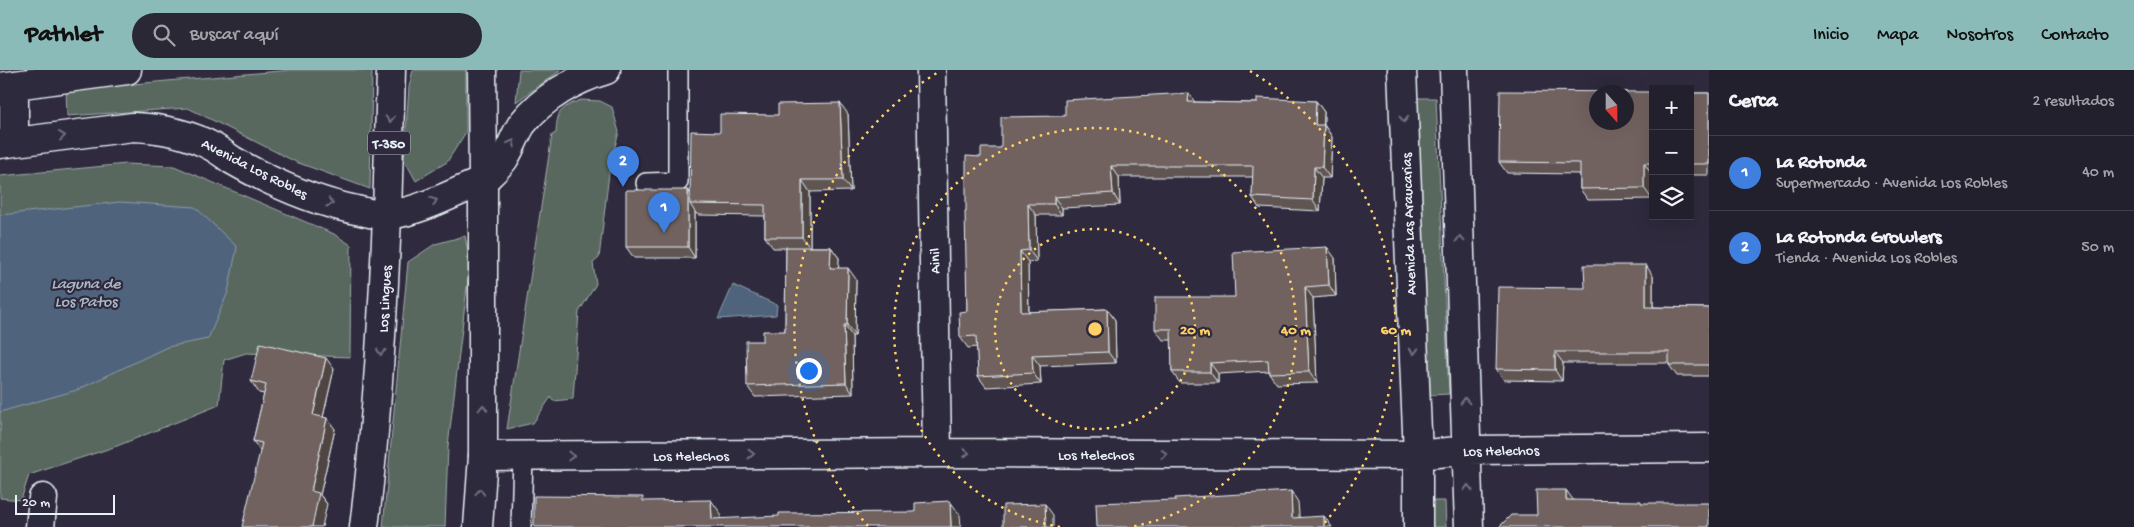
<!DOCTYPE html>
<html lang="es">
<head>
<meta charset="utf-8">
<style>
	body { margin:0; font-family:"Gochi Hand",sans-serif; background:#2b2836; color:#f1f3f6 }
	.controls { position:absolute; right:15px; top:15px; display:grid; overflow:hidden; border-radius:0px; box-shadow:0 5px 20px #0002 }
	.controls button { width:45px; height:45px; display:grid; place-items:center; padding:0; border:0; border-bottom:1px solid #403e4a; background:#23202e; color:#f1f3f6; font:25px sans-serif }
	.compass { position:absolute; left:1589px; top:15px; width:45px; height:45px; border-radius:50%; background:#23202e; box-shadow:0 5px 20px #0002; rotate:159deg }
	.scale { position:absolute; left:15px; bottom:12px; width:100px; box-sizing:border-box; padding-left:5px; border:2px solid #e8f1f8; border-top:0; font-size:14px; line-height:18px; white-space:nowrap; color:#e8f1f8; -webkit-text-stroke:4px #2f2a3d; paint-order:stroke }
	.you { position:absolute; left:808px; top:300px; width:18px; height:18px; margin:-12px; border:4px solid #fff; border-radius:50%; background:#1a73e8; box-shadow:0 0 0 8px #1a73e833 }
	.badge { display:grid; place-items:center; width:32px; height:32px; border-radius:50%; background:#8bbbb9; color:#fff; font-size:16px; font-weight:700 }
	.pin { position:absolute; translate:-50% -41px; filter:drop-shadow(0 1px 2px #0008) }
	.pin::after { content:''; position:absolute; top:26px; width:18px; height:15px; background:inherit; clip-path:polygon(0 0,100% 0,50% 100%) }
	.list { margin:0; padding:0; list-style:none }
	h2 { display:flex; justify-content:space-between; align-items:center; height:65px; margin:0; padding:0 20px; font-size:21px }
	h2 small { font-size:16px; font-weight:400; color:#a3a3aa }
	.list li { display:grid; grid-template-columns:32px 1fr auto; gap:15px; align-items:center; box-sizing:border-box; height:75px; padding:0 20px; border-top:1px solid #403e4a }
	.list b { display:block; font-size:19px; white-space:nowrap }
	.list p { margin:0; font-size:16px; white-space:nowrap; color:#a3a3aa }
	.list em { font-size:16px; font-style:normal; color:#a3a3aa }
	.icon { flex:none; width:28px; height:28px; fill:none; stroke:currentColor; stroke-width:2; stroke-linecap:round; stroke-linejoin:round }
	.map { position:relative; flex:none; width:1709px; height:457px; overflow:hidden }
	header { display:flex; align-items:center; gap:30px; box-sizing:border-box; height:70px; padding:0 25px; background:#8bbbb9; color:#111 }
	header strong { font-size:24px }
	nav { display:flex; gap:28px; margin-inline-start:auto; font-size:18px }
	.search { width:350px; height:45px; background:#2b2836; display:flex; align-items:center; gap:12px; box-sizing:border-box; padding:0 18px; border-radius:28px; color:#a3a3aa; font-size:19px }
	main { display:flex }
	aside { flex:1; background:#23202e }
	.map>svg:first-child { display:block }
	.green { fill:#59675e; stroke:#a0acab }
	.water { fill:#4f647b; stroke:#8c9cad }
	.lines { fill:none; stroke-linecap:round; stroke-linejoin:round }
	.lane-casing { stroke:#e8f1f8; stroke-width:22 }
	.street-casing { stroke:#e8f1f8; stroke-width:31 }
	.secondary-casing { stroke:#e8f1f8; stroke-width:31 }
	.primary-casing { stroke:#e8f1f8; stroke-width:31 }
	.lane { stroke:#2f2a3d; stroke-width:19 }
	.street { stroke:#2f2a3d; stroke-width:28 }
	.secondary { stroke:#2f2a3d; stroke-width:28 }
	.primary { stroke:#2f2a3d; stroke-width:28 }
	.wall { fill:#615452; stroke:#e8f1f8 }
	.shaded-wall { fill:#4f4542; stroke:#e8f1f8 }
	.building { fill:#71625f; stroke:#e8f1f8; fill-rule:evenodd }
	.oneway { stroke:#70707e }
	.ring { fill:none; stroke:#ffd166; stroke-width:2.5; stroke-dasharray:2.5 5 }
	.labels { text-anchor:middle; stroke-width:4.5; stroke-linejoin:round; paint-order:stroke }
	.shield { fill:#2f2a3d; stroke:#b0b5c0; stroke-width:1 }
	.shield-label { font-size:14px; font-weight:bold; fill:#e8f1f8 }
	.street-label { font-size:15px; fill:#e8f1f8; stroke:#2f2a3d }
	.water-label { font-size:16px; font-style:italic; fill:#abb9c6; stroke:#2f2a3d }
	.centre { fill:#ffd166; stroke:#2f2a3d; stroke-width:2.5 }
	.ring-label { font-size:15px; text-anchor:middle; font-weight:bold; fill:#ffd166; stroke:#2f2a3d; stroke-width:4.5; stroke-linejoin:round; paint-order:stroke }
</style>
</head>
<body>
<header>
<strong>Pathlet</strong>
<div class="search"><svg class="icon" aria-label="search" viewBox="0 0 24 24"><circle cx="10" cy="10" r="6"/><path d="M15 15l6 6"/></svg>Buscar aquí</div>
<nav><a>Inicio</a><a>Mapa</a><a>Nosotros</a><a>Contacto</a></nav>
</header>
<main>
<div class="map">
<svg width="1709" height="457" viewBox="0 0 1709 457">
	<rect width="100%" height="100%" fill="#2f2a3d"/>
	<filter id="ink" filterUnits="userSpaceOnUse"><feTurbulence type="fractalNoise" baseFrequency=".02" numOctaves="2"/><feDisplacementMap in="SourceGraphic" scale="10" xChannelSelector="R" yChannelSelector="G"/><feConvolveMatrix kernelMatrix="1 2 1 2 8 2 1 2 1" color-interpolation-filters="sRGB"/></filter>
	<g filter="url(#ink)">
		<path class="green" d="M 291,0 L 372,0 L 370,119 L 296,92 L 188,38 L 67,46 L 66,20 Z
			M 413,0 L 466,0 L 466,62 L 447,92 L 416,111 L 404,89 L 409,17 Z
			M 519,0 L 561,0 L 516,32 Z
			M 1417,28 L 1436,28 L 1449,324 L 1430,325 Z
			M 581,30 L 600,31 L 612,37 L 619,62 L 610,95 L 599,188 L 593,193 L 596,214 L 579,242 L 573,329 L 553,331 L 551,327 L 533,353 L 507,359 L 552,65 L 556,63 C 557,41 560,38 581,30 Z
			M 126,94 L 174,96 L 334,164 L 351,175 L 350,287 L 246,283 L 224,290 L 219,335 L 117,376 L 29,405 L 21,430 L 0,428 L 0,106 Z
			M 465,166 L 470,192 L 448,376 L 445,457 L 383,457 L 408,192 L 435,174 Z
			M 1431,431 L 1445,431 L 1446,457 L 1432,457 Z"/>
		<path class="water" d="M 120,132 L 195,137 L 237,177 L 228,222 L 208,269 L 167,277 L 77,320 L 0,342 L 0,145 Z
			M 733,215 L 777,235 L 776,245 L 718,249 Z"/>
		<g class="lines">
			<defs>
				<path id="lane" d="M 646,113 L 678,112 L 678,0
					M 521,457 L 523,386"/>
				<path id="street" d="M 931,0 L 937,383
					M 1402,0 L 1418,385 L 1418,457
					M 1454,0 L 1469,457
					M 483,111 C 490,104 498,97 504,89 C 511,78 515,65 522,54 C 542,28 575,9 606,0
					M 483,386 L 937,383 L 1418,385 L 1467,380 L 1709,378
					M 40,457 L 43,428"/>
				<path id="secondary" d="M 364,457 C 377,353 383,250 387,145
					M 478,457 L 483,386 L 483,111"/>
				<path id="primary" d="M 14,15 L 14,72
					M 0,17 L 127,0
					M 0,74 L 133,57 C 161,58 188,63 213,77 C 220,81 226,86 232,90 C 270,112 313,131 356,140 C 366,142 379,146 389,145 C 421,141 453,123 483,111 L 482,0
					M 387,145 L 391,0"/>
			</defs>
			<use href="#lane" class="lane-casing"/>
			<use href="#street" class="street-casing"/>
			<use href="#secondary" class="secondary-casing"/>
			<use href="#primary" class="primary-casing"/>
			<use href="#lane" class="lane"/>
			<use href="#street" class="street"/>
			<use href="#secondary" class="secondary"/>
			<use href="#primary" class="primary"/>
		</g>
		<path class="wall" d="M 1653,22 L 1652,129 L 1588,130 L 1580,119 L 1580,104 L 1507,103 L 1499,92 Z
			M 1690,23 L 1709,23 L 1709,105 L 1690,105 Z
			M 1316,31 L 1324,42 L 1324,55 L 1332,67 L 1330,108 L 1322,108 L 1320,141 L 1259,138 L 1252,127 L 1253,107 L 1119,107 L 1120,135 L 1062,138 L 1062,145 L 1036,145 L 1037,191 L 1028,192 L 1029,242 L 1107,239 L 1115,250 L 1116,293 L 1040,296 L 1041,314 L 986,317 L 978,306 L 977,277 L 968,278 L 960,267 L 967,241 L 966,141 L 981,87 L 1001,78 L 1065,46 L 1195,32 L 1257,33 Z
			M 848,44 L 851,121 L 810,122 L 810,177 L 831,177 L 839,188 L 838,198 L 856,209 L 855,266 L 852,266 L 853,324 L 755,327 L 747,316 L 763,271 L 785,261 L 786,178 L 773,178 L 765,167 L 765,146 L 698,145 L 695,142 L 695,188 L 634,188 L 626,177 L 688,120 L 690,123 L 720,62 L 778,45 Z
			M 1335,188 L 1336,226 L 1313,228 L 1317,313 L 1277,314 L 1269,303 L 1269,301 L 1218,304 L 1218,313 L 1180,313 L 1172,302 L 1172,270 L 1163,270 L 1155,259 Z
			M 1653,206 L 1653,237 L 1709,238 L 1709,306 L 1677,306 L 1669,295 L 1669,293 L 1563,293 L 1562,311 L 1504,310 L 1496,299 L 1585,218 Z
			M 334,299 L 323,347 L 335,359 L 320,425 L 327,434 L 260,381 L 253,371 L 264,324 L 259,323 L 251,311 Z"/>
		<path class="shaded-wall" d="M 1189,23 L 1196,34 L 1188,32 Z
			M 1316,31 L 1324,42 L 1323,66 L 1315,55 Z
			M 840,33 L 848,44 L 851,121 L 843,110 Z
			M 1324,55 L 1332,67 L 1330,108 L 1322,97 Z
			M 1644,93 L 1652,105 L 1652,129 L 1644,118 Z
			M 1111,96 L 1119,107 L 1120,135 L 1113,123 Z
			M 1314,97 L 1322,108 L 1320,141 L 1313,130 Z
			M 802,110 L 810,122 L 810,178 L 802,167 Z
			M 688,120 L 695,131 L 690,134 L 695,142 L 695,188 L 688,177 Z
			M 1054,127 L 1062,138 L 1062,145 L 1054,134 Z
			M 1028,134 L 1036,145 L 1037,191 L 1029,180 Z
			M 831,177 L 839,188 L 838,209 L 830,198 Z
			M 1327,177 L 1335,188 L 1336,226 L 1329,215 Z
			M 1020,181 L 1028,192 L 1029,254 L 1021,242 Z
			M 1646,195 L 1653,206 L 1653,248 L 1646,237 Z
			M 848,198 L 856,209 L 855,266 L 847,255 Z
			M 1305,217 L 1313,228 L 1317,313 L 1309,302 Z
			M 1107,239 L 1115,250 L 1116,293 L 1108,282 Z
			M 844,255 L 852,266 L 853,324 L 846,313 Z
			M 1555,282 L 1563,293 L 1562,311 L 1555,300 Z
			M 1032,285 L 1040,296 L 1041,314 L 1033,303 Z
			M 326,288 L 334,299 L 321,356 L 313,345 Z
			M 1210,293 L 1218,304 L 1218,313 L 1210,302 Z
			M 327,348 L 335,359 L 320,425 L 327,434 L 322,457 L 312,457 L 311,421 Z
			M 1566,420 L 1574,431 L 1566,430 Z
			M 1291,421 L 1298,432 L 1300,457 L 1292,448 Z
			M 711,430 L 721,444 L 721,457 L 712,449 Z
			M 950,431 L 960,445 L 961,457 L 951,457 Z
			M 1045,434 L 1053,445 L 1053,457 L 1046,457 Z
			M 1324,446 L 1332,457 L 1324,457 Z"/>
		<path class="building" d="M 1500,21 L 1653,22 L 1653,93 L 1644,93 L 1644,118 L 1580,119 L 1580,93 L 1499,92 ZM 1596,22 L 1626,22 L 1626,52 L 1596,52 Z
			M 1189,23 L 1188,32 L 1257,33 L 1257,28 L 1316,31 L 1315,55 L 1324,55 L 1322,97 L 1314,97 L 1313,130 L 1252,127 L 1253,96 L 1111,96 L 1113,123 L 1054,127 L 1054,134 L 1028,134 L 1029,180 L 1020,181 L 1021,242 L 1107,239 L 1108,282 L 1032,285 L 1033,303 L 978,306 L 976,266 L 960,267 L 959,242 L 967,241 L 965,141 L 966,141 L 966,86 L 981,87 L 981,78 L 1001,78 L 1001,47 L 1065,46 L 1065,30 Z
			M 1690,23 L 1709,23 L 1709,94 L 1690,94 Z
			M 840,33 L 843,110 L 802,110 L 802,167 L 765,167 L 765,135 L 690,134 L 691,61 L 720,62 L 720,44 L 778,45 L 778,34 Z
			M 626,120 L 688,120 L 688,177 L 626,177 Z
			M 786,177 L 831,177 L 830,198 L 848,198 L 847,255 L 844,255 L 846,313 L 747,316 L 746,271 L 763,271 L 763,261 L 785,261 Z
			M 1327,177 L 1329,215 L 1305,217 L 1309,302 L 1269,303 L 1268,290 L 1210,293 L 1210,302 L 1172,302 L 1171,259 L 1155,259 L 1155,227 L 1235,227 L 1233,182 Z
			M 1584,195 L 1646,195 L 1646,237 L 1709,238 L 1709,295 L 1669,295 L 1669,282 L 1555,282 L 1555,300 L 1496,299 L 1498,217 L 1585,218 Z
			M 260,273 L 326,288 L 313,345 L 327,348 L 311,421 L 319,423 L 312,457 L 242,457 L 262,373 L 253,371 L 266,315 L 251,311 Z
			M 1536,420 L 1566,420 L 1566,430 L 1641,431 L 1641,433 L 1709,433 L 1709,457 L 1499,457 L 1511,445 L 1537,445 Z
			M 1291,421 L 1292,448 L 1324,446 L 1324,457 L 1097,457 L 1096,433 L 1176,430 L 1175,428 Z
			M 534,426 L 643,427 L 643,431 L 711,430 L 712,449 L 779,446 L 779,443 L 915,442 L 915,433 L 950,431 L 951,457 L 534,457 Z
			M 1045,434 L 1046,457 L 1003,457 L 1003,435 Z"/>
		<defs><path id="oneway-chevron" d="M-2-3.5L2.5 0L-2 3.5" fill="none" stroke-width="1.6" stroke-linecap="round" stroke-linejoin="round" transform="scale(1.25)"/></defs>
		<g class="oneway">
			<use href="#oneway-chevron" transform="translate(390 49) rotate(91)"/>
			<use href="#oneway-chevron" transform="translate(1404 49) rotate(88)"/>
			<use href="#oneway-chevron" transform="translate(62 66) rotate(-7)"/>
			<use href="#oneway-chevron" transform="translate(512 73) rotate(-62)"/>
			<use href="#oneway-chevron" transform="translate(434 131) rotate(-22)"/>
			<use href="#oneway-chevron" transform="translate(330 133) rotate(17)"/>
			<use href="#oneway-chevron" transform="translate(1460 169) rotate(-92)"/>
			<use href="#oneway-chevron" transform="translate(1414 281) rotate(88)"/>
			<use href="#oneway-chevron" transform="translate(381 282) rotate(95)"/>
			<use href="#oneway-chevron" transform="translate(1465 331) rotate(-92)"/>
			<use href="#oneway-chevron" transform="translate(483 338) rotate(-90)"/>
			<use href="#oneway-chevron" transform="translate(966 383)"/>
			<use href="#oneway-chevron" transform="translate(751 384)"/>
			<use href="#oneway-chevron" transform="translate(1164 384)"/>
			<use href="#oneway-chevron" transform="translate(571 386)"/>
			<use href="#oneway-chevron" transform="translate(1468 418) rotate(-91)"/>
			<use href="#oneway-chevron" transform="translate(480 422) rotate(-86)"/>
		</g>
	</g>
	<g class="ring">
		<circle cx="1095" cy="259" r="100"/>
		<path d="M1060 457A201 201 0 1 1 1130 457"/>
		<path d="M868 456A301 301 0 0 1 940 1M1250 1A301 301 0 0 1 1322 456"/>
	</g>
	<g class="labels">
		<rect class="shield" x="368" y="61.5" width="42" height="23" rx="4"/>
		<g class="shield-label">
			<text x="389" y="78">T-350</text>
		</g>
		<g class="street-label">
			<text transform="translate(255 98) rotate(27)" y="5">Avenida Los Robles</text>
			<text transform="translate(1408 154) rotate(-92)" y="5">Avenida Las Araucarias</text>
			<text transform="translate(934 191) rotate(-91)" y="5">Ainil</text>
			<text transform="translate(384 229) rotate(-87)" y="5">Los Lingues</text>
			<text transform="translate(1501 380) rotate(-1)" y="5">Los Helechos</text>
			<text x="1096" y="389">Los Helechos</text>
			<text x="691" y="390">Los Helechos</text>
		</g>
		<g class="water-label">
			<text x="86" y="218">Laguna de<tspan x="86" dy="18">Los Patos</tspan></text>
		</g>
	</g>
	<circle cx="1095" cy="259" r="8" class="centre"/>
	<g class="ring-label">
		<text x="1195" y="264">20 m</text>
		<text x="1296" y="264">40 m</text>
		<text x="1396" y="264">60 m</text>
	</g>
</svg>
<div class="controls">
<button>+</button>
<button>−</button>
<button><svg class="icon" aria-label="layers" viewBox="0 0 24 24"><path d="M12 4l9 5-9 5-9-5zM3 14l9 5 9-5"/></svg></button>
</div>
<svg class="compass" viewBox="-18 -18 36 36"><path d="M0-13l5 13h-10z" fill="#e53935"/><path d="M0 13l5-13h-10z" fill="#a3a3aa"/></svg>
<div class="scale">20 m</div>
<div class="you"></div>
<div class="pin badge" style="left:664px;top:163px;background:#3f7fe0">1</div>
<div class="pin badge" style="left:623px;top:117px;background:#3f7fe0">2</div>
</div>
<aside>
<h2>Cerca<small>2 resultados</small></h2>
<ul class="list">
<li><span class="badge" style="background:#3f7fe0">1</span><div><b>La Rotonda</b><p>Supermercado · Avenida Los Robles</p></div><em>40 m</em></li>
<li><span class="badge" style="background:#3f7fe0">2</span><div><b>La Rotonda Growlers</b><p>Tienda · Avenida Los Robles</p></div><em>50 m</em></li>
</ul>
</aside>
</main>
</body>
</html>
